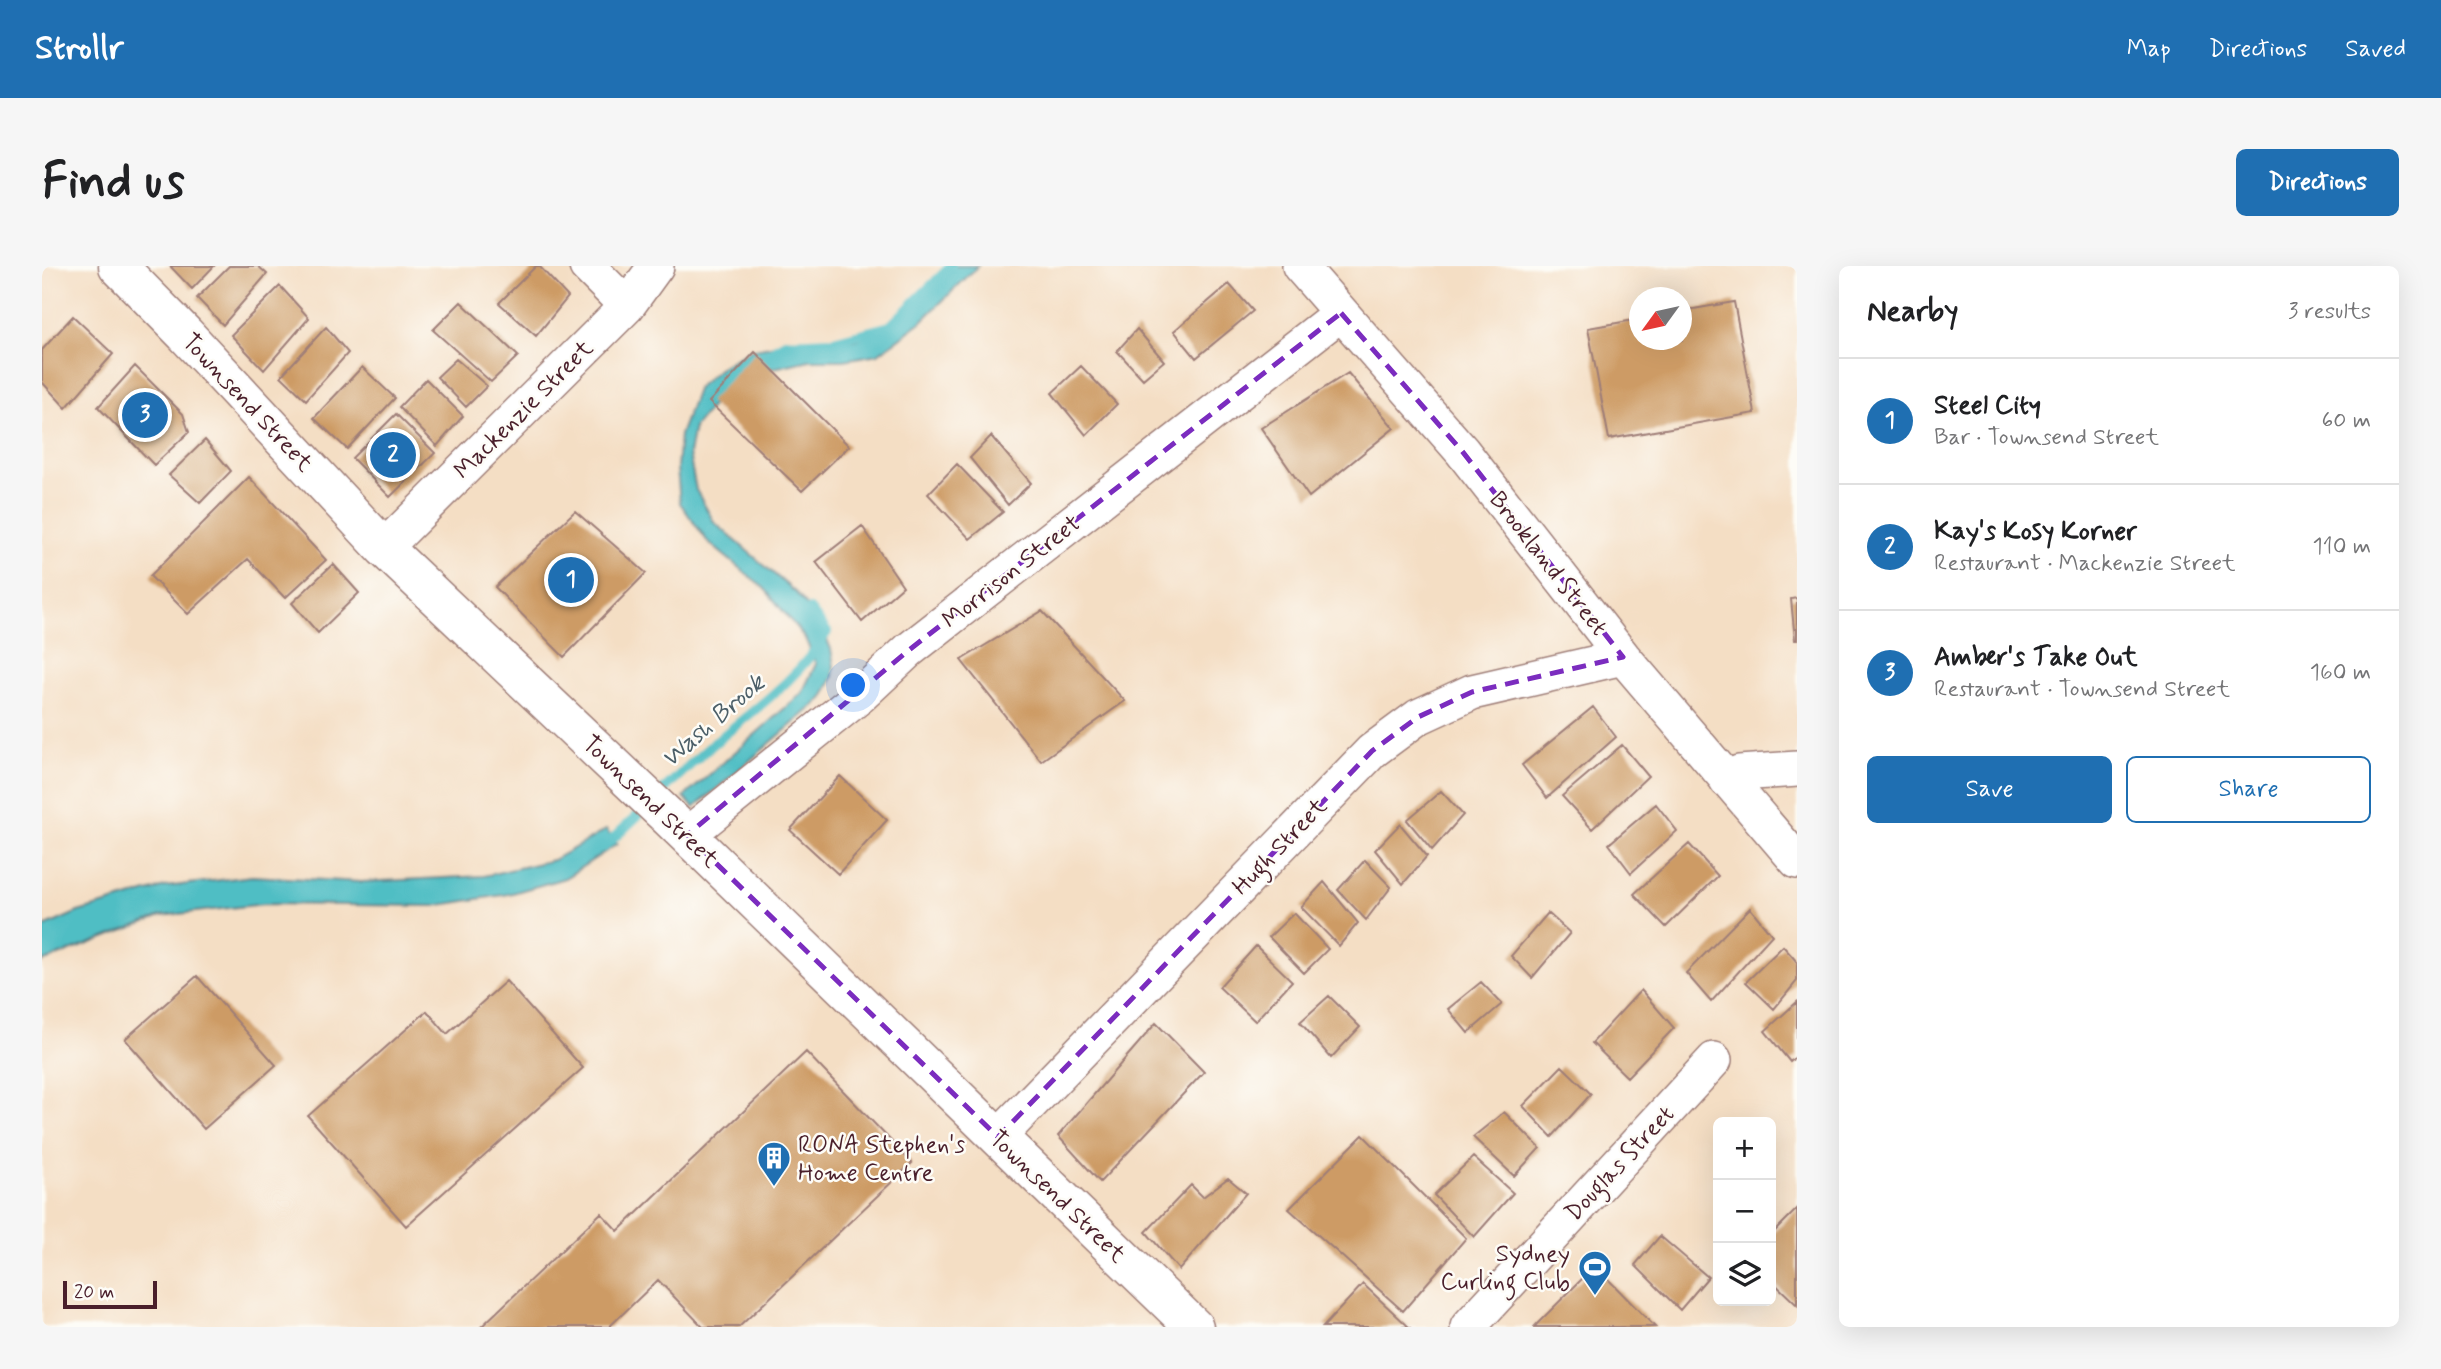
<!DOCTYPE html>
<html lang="en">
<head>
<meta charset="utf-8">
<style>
	body { margin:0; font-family:Mynerve,sans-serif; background:#f6f6f6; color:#202124 }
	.controls { position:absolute; right:21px; bottom:21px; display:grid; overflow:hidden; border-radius:10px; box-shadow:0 7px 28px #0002 }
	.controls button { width:63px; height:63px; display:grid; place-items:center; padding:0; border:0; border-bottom:2px solid #e0e0e0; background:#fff; color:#202124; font:35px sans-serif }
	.compass { position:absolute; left:1587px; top:21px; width:63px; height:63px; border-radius:50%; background:#fff; box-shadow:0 7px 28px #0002; rotate:237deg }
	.scale { position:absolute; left:21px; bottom:18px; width:94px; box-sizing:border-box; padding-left:7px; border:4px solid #4a1f2b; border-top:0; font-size:19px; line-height:24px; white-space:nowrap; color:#4a1f2b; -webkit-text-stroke:5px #fdfcf7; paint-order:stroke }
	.you { position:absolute; left:812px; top:420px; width:24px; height:24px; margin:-18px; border:5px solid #fff; border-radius:50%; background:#1a73e8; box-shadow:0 0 0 10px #1a73e833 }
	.badge { display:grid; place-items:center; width:46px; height:46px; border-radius:50%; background:#1f6fb2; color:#fff; font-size:23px; font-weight:700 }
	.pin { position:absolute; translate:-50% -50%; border:4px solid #fff; box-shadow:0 2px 7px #0006 }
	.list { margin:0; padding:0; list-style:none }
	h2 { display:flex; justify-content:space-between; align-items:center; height:91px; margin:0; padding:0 28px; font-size:30px }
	h2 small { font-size:23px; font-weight:400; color:#757577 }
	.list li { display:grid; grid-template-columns:46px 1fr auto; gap:21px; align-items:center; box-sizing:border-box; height:126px; padding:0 28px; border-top:2px solid #e0e0e0 }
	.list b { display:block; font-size:26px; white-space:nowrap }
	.list p { margin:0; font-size:23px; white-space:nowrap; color:#757577 }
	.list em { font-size:23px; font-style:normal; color:#757577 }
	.actions { display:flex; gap:14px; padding:21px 28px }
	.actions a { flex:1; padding:16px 0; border:2px solid #1f6fb2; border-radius:10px; text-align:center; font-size:24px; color:#1f6fb2 }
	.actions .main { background:#1f6fb2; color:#fff }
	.icon { flex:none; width:38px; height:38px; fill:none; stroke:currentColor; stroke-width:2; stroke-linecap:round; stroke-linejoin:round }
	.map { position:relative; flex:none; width:1755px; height:1061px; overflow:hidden; border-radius:10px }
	header { display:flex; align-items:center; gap:42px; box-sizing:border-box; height:98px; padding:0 35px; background:#1f6fb2; color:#fff }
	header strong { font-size:33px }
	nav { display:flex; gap:38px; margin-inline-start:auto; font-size:24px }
	.intro { display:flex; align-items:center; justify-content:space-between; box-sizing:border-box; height:168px; padding:0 42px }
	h1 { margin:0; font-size:49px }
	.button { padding:18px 32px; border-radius:10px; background:#1f6fb2; color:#fff; font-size:24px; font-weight:700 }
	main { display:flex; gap:42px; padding:0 42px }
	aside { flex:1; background:#fff; border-radius:10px; box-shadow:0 7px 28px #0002 }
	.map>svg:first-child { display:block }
	.water { fill:#4fbec4; stroke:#4c6e78; stroke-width:2 }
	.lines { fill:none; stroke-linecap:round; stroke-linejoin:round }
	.stream { stroke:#4fbec4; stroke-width:10 }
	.building { fill:#cd9b65 }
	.street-casing { stroke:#9f7e78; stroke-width:38 }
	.secondary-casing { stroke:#9f7e78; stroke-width:41 }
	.street { stroke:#fff; stroke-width:35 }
	.secondary { stroke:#fff; stroke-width:38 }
	.marked { fill:none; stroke:#7b2cbf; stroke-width:5; stroke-dasharray:14 9; stroke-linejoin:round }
	.labels { text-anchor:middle; stroke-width:5; stroke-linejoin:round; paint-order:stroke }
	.street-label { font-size:24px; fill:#4a1f2b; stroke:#fdfcf7 }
	.poi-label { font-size:24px; fill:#4a1f2b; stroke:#fdfcf7; text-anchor:start }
	.water-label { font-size:26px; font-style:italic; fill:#4c5f68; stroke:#fdfcf7 }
</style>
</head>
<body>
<header>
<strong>Strollr</strong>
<nav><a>Map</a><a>Directions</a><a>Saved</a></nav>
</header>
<div class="intro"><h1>Find us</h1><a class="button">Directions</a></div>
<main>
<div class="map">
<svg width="1755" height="1061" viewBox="0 0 1755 1061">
	<rect width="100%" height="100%" fill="#fdfcf7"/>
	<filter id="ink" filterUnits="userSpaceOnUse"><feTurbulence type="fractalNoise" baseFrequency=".0143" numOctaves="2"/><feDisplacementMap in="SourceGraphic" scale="14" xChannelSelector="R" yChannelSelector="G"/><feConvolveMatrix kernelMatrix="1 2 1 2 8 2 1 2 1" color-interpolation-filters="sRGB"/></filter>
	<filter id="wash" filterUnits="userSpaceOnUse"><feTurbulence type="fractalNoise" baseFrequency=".00686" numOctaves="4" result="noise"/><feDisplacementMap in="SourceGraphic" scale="28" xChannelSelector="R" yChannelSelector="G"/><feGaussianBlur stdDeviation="1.57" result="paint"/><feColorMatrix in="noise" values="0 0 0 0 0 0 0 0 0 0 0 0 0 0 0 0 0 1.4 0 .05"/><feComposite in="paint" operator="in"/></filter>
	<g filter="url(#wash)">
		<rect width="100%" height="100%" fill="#f4dec4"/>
		<path class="water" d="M 909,0 L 936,0 L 879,56 L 836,88 L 802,94 L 768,94 L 714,106 L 678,130 L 652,161 L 647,188 L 654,224 L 672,256 L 754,327 L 776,352 L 789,383 L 792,400 L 791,411 L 781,432 L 652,542 L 642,531 L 760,427 L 774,398 L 763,372 L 723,323 L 666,276 L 638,237 L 635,202 L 638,169 L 656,121 L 680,100 L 708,84 L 743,77 L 813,74 L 848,60 Z
			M 564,564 L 575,578 L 523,612 L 467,628 L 392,640 L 222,638 L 119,650 L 0,696 L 0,662 L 36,646 L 123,621 L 210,610 L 319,616 L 442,610 L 511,594 Z"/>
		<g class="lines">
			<path class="stream" d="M 734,82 L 743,77 L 791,75 L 848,60 L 909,0
				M 615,530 C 635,512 654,492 675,475 C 716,440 756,414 785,366 L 768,344
				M 562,581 L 605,541"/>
		</g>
		<g id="blocks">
			<path class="building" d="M 128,0 L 172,0 L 150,23 Z
				M 187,0 L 216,0 L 225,8 L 181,59 L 155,32 Z
				M 494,0 L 497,0 L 526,31 L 494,70 L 457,37 Z
				M 1187,18 L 1211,45 L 1154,92 L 1132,65 Z
				M 238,20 L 267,52 L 222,104 L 189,69 Z
				M 419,36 L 476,90 L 449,116 L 391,64 Z
				M 1692,36 L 1713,147 L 1567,173 L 1546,62 L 1598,53 L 1598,74 L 1640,74 L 1640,45 Z
				M 31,50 L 71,88 L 24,142 L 0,116 L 0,84 Z
				M 284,61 L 306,87 L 264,134 L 239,110 Z
				M 1095,63 L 1122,95 L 1101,113 L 1075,85 Z
				M 713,86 L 807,180 L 760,225 L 667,136 Z
				M 414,93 L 445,120 L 424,141 L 395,111 Z
				M 93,100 L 141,148 L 147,166 L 112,199 L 56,141 Z
				M 1039,100 L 1075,138 L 1044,169 L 1010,127 Z
				M 320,101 L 353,132 L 305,183 L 272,152 Z
				M 1306,107 L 1352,162 L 1267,231 L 1219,162 Z
				M 384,113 L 421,150 L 395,180 L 357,141 Z
				M 354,148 L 393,187 L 348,231 L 310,192 Z
				M 949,170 L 989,217 L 966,239 L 928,192 Z
				M 163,174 L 189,205 L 158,237 L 127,209 Z
				M 915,198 L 961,246 L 928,273 L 886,228 Z
				M 207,211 L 284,294 L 243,332 L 206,293 L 146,348 L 108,310 Z
				M 533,245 L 604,307 L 522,391 L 453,321 Z
				M 820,260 L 861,320 L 820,356 L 774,296 Z
				M 291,298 L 317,327 L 276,367 L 250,337 Z
				M 1755,332 L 1755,374 L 1753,374 L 1749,333 Z
				M 1000,345 L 1083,435 L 999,495 L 919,394 Z
				M 1551,441 L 1574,471 L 1505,532 L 1480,499 Z
				M 1580,479 L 1606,510 L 1550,563 L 1520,530 Z
				M 798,510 L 845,554 L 796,608 L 748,564 Z
				M 1399,525 L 1421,549 L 1390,584 L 1365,554 Z
				M 1614,538 L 1635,565 L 1589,607 L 1567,578 Z
				M 1358,558 L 1385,590 L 1361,618 L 1333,584 Z
				M 1647,578 L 1676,610 L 1624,661 L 1592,628 Z
				M 1323,594 L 1349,621 L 1324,654 L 1296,624 Z
				M 1282,616 L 1316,657 L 1297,680 L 1259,641 Z
				M 1708,642 L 1730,669 L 1669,736 L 1644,707 Z
				M 1252,647 L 1286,683 L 1262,707 L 1227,671 Z
				M 1506,647 L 1528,667 L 1490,712 L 1469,690 Z
				M 1214,680 L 1250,715 L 1213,755 L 1177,721 Z
				M 1741,680 L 1755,696 L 1755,715 L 1732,743 L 1704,716 Z
				M 155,710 L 234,799 L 162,863 L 83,773 Z
				M 464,715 L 541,802 L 364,960 L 266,850 L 385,745 L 405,768 Z
				M 1439,716 L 1460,738 L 1426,767 L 1406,743 Z
				M 1599,724 L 1632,762 L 1585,811 L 1550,777 Z
				M 1287,730 L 1318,761 L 1289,792 L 1258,756 Z
				M 1755,736 L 1755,790 L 1748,796 L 1723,765 Z
				M 1114,757 L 1162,806 L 1058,916 L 1016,870 Z
				M 764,786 L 870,897 L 697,1061 L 661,1061 L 616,1014 L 567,1061 L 439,1061 L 559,947 L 576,965 Z
				M 1520,800 L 1549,828 L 1510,871 L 1481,840 Z
				M 1462,846 L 1498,882 L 1472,910 L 1431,871 Z
				M 1321,869 L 1424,972 L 1361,1045 L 1247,943 Z
				M 1431,891 L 1471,927 L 1432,971 L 1392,929 Z
				M 1186,912 L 1204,927 L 1137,1004 L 1104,966 L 1149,919 L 1161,931 Z
				M 1755,943 L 1755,1039 L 1729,1014 L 1729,969 Z
				M 1618,970 L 1666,1011 L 1638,1044 L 1593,999 Z
				M 1553,1000 L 1613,1061 L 1492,1061 Z
				M 1321,1018 L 1367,1061 L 1281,1061 Z"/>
		</g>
	</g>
	<g filter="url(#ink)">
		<use href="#blocks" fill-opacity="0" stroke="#9f7e78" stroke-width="2"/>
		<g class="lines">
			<defs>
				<path id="street" d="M 545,0 L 585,40
					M 1258,0 L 1420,185 L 1581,391 L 1755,595
					M 342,282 L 585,40 L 614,0
					M 1685,514 L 1697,507 L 1755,503
					M 645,569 L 819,429 L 867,384 L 1299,47
					M 956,871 L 1330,485 L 1376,451 L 1430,426 L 1581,391
					M 1426,1061 L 1672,794"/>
				<path id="secondary" d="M 76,0 L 143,68 L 342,282 L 624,549 L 1152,1061"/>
			</defs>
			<use href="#street" class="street-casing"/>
			<use href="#secondary" class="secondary-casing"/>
			<use href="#street" class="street"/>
			<use href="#secondary" class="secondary"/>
		</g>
	</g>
	<path class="marked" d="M 1299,47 L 1420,185 L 1581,391 L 1430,426 L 1376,451 L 1330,485 L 956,871 L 645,569 L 867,384 Z"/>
	<defs>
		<symbol id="building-pin" viewBox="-11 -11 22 30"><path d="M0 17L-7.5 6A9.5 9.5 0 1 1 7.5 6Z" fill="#1f6fb2" stroke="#fdfcf7"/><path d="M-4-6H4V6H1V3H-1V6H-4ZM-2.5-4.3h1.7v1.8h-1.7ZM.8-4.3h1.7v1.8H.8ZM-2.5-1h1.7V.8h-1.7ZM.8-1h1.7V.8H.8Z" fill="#fff"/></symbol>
		<symbol id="stadium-pin" viewBox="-11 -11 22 30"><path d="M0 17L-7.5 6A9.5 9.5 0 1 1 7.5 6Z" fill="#1f6fb2" stroke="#fdfcf7"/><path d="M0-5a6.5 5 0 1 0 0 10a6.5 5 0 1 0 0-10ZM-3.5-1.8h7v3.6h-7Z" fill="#fff"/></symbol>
	</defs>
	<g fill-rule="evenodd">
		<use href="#building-pin" x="713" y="873" width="38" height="52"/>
		<use href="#stadium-pin" x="1534" y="982" width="38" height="52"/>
	</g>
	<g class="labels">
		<g class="street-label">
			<text transform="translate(206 136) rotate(47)" y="8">Townsend Street</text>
			<text transform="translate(481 143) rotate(-45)" y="8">Mackenzie Street</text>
			<text transform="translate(1507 297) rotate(52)" y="8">Brookland Street</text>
			<text transform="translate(969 305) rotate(-38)" y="8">Morrison Street</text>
			<text transform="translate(609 535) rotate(44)" y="8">Townsend Street</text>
			<text transform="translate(1237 580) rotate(-46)" y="8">Hugh Street</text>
			<text transform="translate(1577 897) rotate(-47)" y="8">Douglas Street</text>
			<text transform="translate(1016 930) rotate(44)" y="8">Townsend Street</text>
		</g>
		<g class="poi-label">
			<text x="756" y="886">RONA Stephen's<tspan x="756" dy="28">Home Centre</tspan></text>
			<text x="1528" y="995" text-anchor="end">Sydney<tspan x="1528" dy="28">Curling Club</tspan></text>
		</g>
		<g class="water-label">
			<text transform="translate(670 454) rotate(-41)" y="9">Wash Brook</text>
		</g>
	</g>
</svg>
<div class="controls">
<button>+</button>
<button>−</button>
<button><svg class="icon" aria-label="layers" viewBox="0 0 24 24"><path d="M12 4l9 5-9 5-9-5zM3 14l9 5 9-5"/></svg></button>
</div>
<svg class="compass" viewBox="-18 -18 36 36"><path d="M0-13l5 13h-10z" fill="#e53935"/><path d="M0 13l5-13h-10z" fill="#757577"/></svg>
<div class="scale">20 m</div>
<div class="you"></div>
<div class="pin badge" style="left:529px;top:314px">1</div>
<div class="pin badge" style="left:351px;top:189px">2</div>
<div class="pin badge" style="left:103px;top:149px">3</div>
</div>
<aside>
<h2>Nearby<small>3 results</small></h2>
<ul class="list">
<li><span class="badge">1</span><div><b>Steel City</b><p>Bar · Townsend Street</p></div><em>60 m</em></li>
<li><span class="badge">2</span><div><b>Kay's Kosy Korner</b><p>Restaurant · Mackenzie Street</p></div><em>110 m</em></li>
<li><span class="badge">3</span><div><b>Amber's Take Out</b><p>Restaurant · Townsend Street</p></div><em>160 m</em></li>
</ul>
<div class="actions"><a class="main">Save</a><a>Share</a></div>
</aside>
</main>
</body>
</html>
